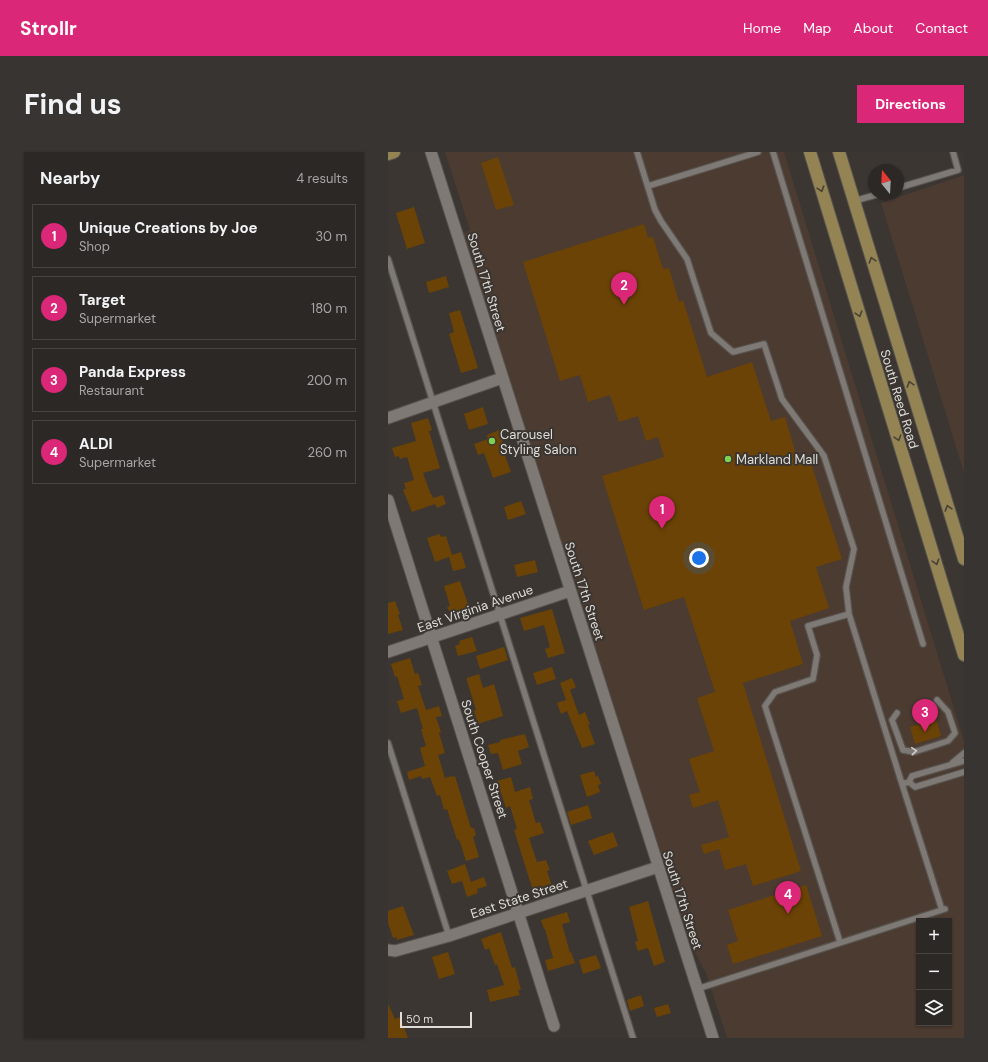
<!DOCTYPE html>
<html lang="en">
<head>
<meta charset="utf-8">
<style>
	body { margin:0; font-family:"DM Sans",sans-serif; background:#383432; color:#f1f3f6 }
	.controls { position:absolute; right:12px; bottom:12px; display:grid; overflow:hidden; border-radius:0px; box-shadow:0 1px 3px #0004 }
	.controls button { width:36px; height:36px; display:grid; place-items:center; padding:0; border:0; border-bottom:1px solid #484442; background:#2c2825; color:#f1f3f6; font:20px sans-serif }
	.compass { position:absolute; left:480px; top:12px; width:36px; height:36px; border-radius:50%; background:#2c2825; box-shadow:0 1px 3px #0004; rotate:342deg }
	.scale { position:absolute; left:12px; bottom:10px; width:72px; box-sizing:border-box; padding-left:4px; border:2px solid #dfdcd9; border-top:0; font-size:11px; line-height:14px; white-space:nowrap; color:#dfdcd9; -webkit-text-stroke:3px #3b3631; paint-order:stroke }
	.you { position:absolute; left:311px; top:406px; width:14px; height:14px; margin:-10px; border:3px solid #fff; border-radius:50%; background:#1a73e8; box-shadow:0 0 0 6px #1a73e833 }
	.badge { display:grid; place-items:center; width:26px; height:26px; border-radius:50%; background:#db2777; color:#fff; font-size:13px; font-weight:700 }
	.pin { position:absolute; translate:-50% -33px; filter:drop-shadow(0 1px 2px #0008) }
	.pin::after { content:''; position:absolute; top:21px; width:14px; height:12px; background:inherit; clip-path:polygon(0 0,100% 0,50% 100%) }
	.list { margin:0; padding:0; list-style:none }
	h2 { display:flex; justify-content:space-between; align-items:center; height:52px; margin:0; padding:0 16px; font-size:17px }
	h2 small { font-size:13px; font-weight:400; color:#a6a6a7 }
	.list li { display:grid; grid-template-columns:26px 1fr auto; gap:12px; align-items:center; box-sizing:border-box; height:64px; margin:0 8px 8px; padding:0 8px; border:1px solid #484442; border-radius:0px }
	.list b { display:block; font-size:15px; white-space:nowrap }
	.list p { margin:0; font-size:13px; white-space:nowrap; color:#a6a6a7 }
	.list em { font-size:13px; font-style:normal; color:#a6a6a7 }
	.icon { flex:none; width:22px; height:22px; fill:none; stroke:currentColor; stroke-width:2; stroke-linecap:round; stroke-linejoin:round }
	.map { position:relative; flex:none; width:576px; height:886px; overflow:hidden; border-radius:0px }
	header { display:flex; align-items:center; gap:24px; box-sizing:border-box; height:56px; padding:0 20px; background:#db2777; color:#fff }
	header strong { font-size:19px }
	nav { display:flex; gap:22px; margin-inline-start:auto; font-size:14px }
	.intro { display:flex; align-items:center; justify-content:space-between; box-sizing:border-box; height:96px; padding:0 24px }
	h1 { margin:0; font-size:28px }
	.button { padding:10px 18px; border-radius:0px; background:#db2777; color:#fff; font-size:14px; font-weight:700 }
	main { display:flex; gap:24px; padding:0 24px }
	aside { flex:1; background:#2c2825; border-radius:0px; box-shadow:0 1px 3px #0004 }
	.map>svg:first-child { display:block }
	.commercial { fill:#4c3b31; fill-rule:evenodd }
	.building { fill:#6b4306 }
	.lines { fill:none; stroke-linecap:round; stroke-linejoin:round }
	.lane-casing { stroke:#57534f; stroke-width:8 }
	.street-casing { stroke:#57534f; stroke-width:13 }
	.primary-casing { stroke:#57534f; stroke-width:14 }
	.lane { stroke:#7e7974; stroke-width:5.5 }
	.street { stroke:#7e7974; stroke-width:11 }
	.primary { stroke:#948454; stroke-width:12 }
	.oneway { stroke:#484236 }
	.oneway2 { stroke:#d0cdca }
	.poi-dot { fill:#80d051; stroke:#3b3631; stroke-width:1.5 }
	.labels { text-anchor:middle; stroke-width:4; stroke-linejoin:round; paint-order:stroke }
	.street-label { font-size:13px; fill:#dfdcd9; stroke:#3b3631 }
	.poi-label { font-size:13px; fill:#dfdcd9; stroke:#3b3631; text-anchor:start }
</style>
</head>
<body>
<header>
<strong>Strollr</strong>
<nav><a>Home</a><a>Map</a><a>About</a><a>Contact</a></nav>
</header>
<div class="intro"><h1>Find us</h1><a class="button">Directions</a></div>
<main>
<aside>
<h2>Nearby<small>4 results</small></h2>
<ul class="list">
<li><span class="badge">1</span><div><b>Unique Creations by Joe</b><p>Shop</p></div><em>30 m</em></li>
<li><span class="badge">2</span><div><b>Target</b><p>Supermarket</p></div><em>180 m</em></li>
<li><span class="badge">3</span><div><b>Panda Express</b><p>Restaurant</p></div><em>200 m</em></li>
<li><span class="badge">4</span><div><b>ALDI</b><p>Supermarket</p></div><em>260 m</em></li>
</ul>
</aside>
<div class="map">
<svg width="576" height="886" viewBox="0 0 576 886">
	<rect width="100%" height="100%" fill="#3b3631"/>
	<path class="commercial" d="M 57,0 L 396,0 L 576,589 L 576,886 L 339,886 L 318,821 L 295,778 L 75,81 L 82,78 ZM 531,769 L 561,769 L 561,871 L 531,871 Z
		M 576,23 L 576,321 L 493,51 Z"/>
	<path class="building" d="M 110,5 L 126,53 L 108,58 L 93,11 Z
		M 26,55 L 37,91 L 19,97 L 8,61 Z
		M 256,72 L 260,86 L 265,85 L 275,117 L 281,116 L 291,150 L 295,148 L 319,225 L 364,210 L 383,269 L 397,265 L 410,309 L 421,305 L 454,407 L 428,415 L 441,456 L 402,469 L 415,512 L 355,531 L 413,719 L 365,734 L 358,712 L 337,718 L 331,697 L 316,702 L 313,693 L 341,685 L 330,648 L 305,656 L 301,643 L 312,640 L 301,607 L 326,599 L 309,546 L 327,540 L 296,445 L 256,458 L 214,324 L 276,305 L 270,285 L 258,289 L 250,264 L 231,270 L 222,243 L 200,250 L 192,223 L 172,229 L 135,110 Z
		M 58,124 L 61,135 L 41,141 L 38,130 Z
		M 72,158 L 90,216 L 73,221 L 61,182 L 66,180 L 61,161 Z
		M 95,255 L 100,272 L 81,278 L 76,262 Z
		M 40,266 L 44,278 L 41,279 L 52,316 L 35,321 L 43,343 L 44,342 L 45,346 L 55,343 L 58,352 L 49,356 L 47,352 L 24,360 L 15,338 L 18,337 L 16,331 L 26,328 L 19,305 L 12,307 L 11,304 L 7,305 L 4,296 L 28,289 L 23,271 Z
		M 111,278 L 116,294 L 114,295 L 123,320 L 105,326 L 96,301 L 90,303 L 86,292 L 100,287 L 99,283 Z
		M 133,349 L 138,362 L 120,368 L 116,355 Z
		M 52,382 L 53,385 L 58,384 L 64,403 L 73,400 L 78,416 L 65,419 L 61,405 L 47,410 L 39,386 Z
		M 147,408 L 150,420 L 129,425 L 126,413 Z
		M 72,429 L 81,455 L 62,462 L 59,455 L 62,454 L 56,434 Z
		M 7,449 L 12,462 L 10,463 L 15,478 L 0,482 L 0,451 Z
		M 164,457 L 177,501 L 160,506 L 157,497 L 162,495 L 156,473 L 136,479 L 132,466 Z
		M 84,485 L 89,499 L 70,504 L 67,494 L 72,492 L 71,489 Z
		M 116,495 L 120,508 L 92,517 L 88,504 Z
		M 22,506 L 27,522 L 30,521 L 34,533 L 30,534 L 38,558 L 51,554 L 54,564 L 48,565 L 53,580 L 51,581 L 57,601 L 50,603 L 57,626 L 64,624 L 64,625 L 67,624 L 83,676 L 86,676 L 88,683 L 85,685 L 91,705 L 78,709 L 72,690 L 70,687 L 69,688 L 59,657 L 56,658 L 52,643 L 49,644 L 42,625 L 34,627 L 33,624 L 21,628 L 19,620 L 37,614 L 32,596 L 38,594 L 33,577 L 35,577 L 29,556 L 13,561 L 9,549 L 16,547 L 9,524 L 7,525 L 3,512 Z
		M 164,515 L 168,527 L 149,533 L 145,521 Z
		M 91,522 L 95,536 L 106,532 L 115,564 L 90,572 L 86,559 L 88,558 L 79,529 L 79,526 Z
		M 184,526 L 188,535 L 182,538 L 191,563 L 197,560 L 202,572 L 200,573 L 207,592 L 194,596 L 179,559 L 173,562 L 169,551 L 178,548 L 172,531 Z
		M 548,567 L 553,584 L 527,592 L 522,575 Z
		M 137,582 L 141,595 L 130,599 L 134,612 L 115,618 L 110,601 L 103,602 L 100,593 L 112,590 L 112,588 Z
		M 206,619 L 208,625 L 210,624 L 213,632 L 210,633 L 212,640 L 199,645 L 192,623 Z
		M 123,625 L 127,640 L 142,635 L 145,647 L 141,648 L 148,671 L 152,670 L 156,681 L 141,686 L 149,710 L 158,708 L 162,718 L 159,719 L 164,734 L 159,735 L 159,738 L 146,742 L 126,678 L 129,677 L 122,654 L 118,656 L 109,629 Z
		M 200,653 L 204,666 L 183,673 L 179,660 Z
		M 225,680 L 230,694 L 206,703 L 200,689 Z
		M 77,712 L 83,730 L 96,725 L 99,734 L 89,737 L 90,741 L 79,745 L 74,729 L 64,732 L 59,719 Z
		M 418,733 L 434,784 L 345,812 L 339,793 L 350,789 L 340,758 Z
		M 260,749 L 277,810 L 266,814 L 260,796 L 250,799 L 247,790 L 250,789 L 241,755 Z
		M 15,754 L 26,783 L 9,788 L 8,785 L 5,786 L 0,771 L 0,759 Z
		M 179,760 L 182,770 L 174,772 L 182,801 L 183,800 L 187,811 L 160,819 L 157,808 L 165,806 L 157,777 L 156,777 L 153,768 Z
		M 113,780 L 124,816 L 127,815 L 133,838 L 130,838 L 132,843 L 102,850 L 99,838 L 116,833 L 109,812 L 107,813 L 101,796 L 97,798 L 93,787 Z
		M 60,800 L 67,822 L 51,827 L 44,805 Z
		M 208,803 L 213,816 L 195,822 L 191,808 Z
		M 253,843 L 256,854 L 242,859 L 239,848 Z
		M 0,852 L 7,867 L 12,865 L 20,886 L 0,886 Z
		M 280,852 L 283,861 L 269,865 L 266,856 Z"/>
	<g class="lines">
		<defs>
			<path id="lane" d="M 249,0 L 267,58 L 273,69 L 299,107 L 323,181 L 345,200 L 376,192 L 394,247 L 436,304 L 466,397 L 458,435 L 461,462 L 420,474 L 429,503 L 425,527 L 387,540 L 377,554 L 452,790
				M 385,0 L 535,492
				M 260,34 L 370,0
				M 510,36 L 570,18 L 565,0
				M 466,49 L 491,42
				M 0,107 L 245,886
				M 461,462 L 514,632
				M 509,561 L 504,568 L 515,598 L 526,600 L 560,589 L 567,581 L 560,560 L 549,548
				M 0,591 L 61,784
				M 564,611 L 576,601
				M 521,630 L 514,632 L 554,758
				M 521,630 L 524,624 L 576,609
				M 521,630 L 527,635 L 576,620
				M 309,837 L 557,757"/>
			<path id="street" d="M 43,0 L 325,886
				M 0,266 L 114,226
				M 0,348 L 166,874
				M 0,500 L 182,439
				M 0,798 L 7,799 L 61,784 L 270,715"/>
			<path id="primary" d="M 422,0 L 576,503
				M 451,0 L 576,407
				M 0,2 L 6,0"/>
		</defs>
		<use href="#lane" class="lane-casing"/>
		<use href="#street" class="street-casing"/>
		<use href="#primary" class="primary-casing"/>
		<use href="#lane" class="lane"/>
		<use href="#street" class="street"/>
		<use href="#primary" class="primary"/>
	</g>
	<defs><path id="oneway-chevron" d="M-2-3.5L2.5 0L-2 3.5" fill="none" stroke-width="1.6" stroke-linecap="round" stroke-linejoin="round"/></defs>
	<g class="oneway">
		<use href="#oneway-chevron" transform="translate(433 37) rotate(73)"/>
		<use href="#oneway-chevron" transform="translate(484 108) rotate(-107)"/>
		<use href="#oneway-chevron" transform="translate(471 162) rotate(73)"/>
		<use href="#oneway-chevron" transform="translate(522 232) rotate(-107)"/>
		<use href="#oneway-chevron" transform="translate(510 286) rotate(73)"/>
		<use href="#oneway-chevron" transform="translate(560 356) rotate(-107)"/>
		<use href="#oneway-chevron" transform="translate(548 410) rotate(73)"/>
	</g>
	<use class="oneway2" href="#oneway-chevron" transform="translate(526 599) rotate(-5)"/>
	<g class="poi-dot">
		<circle cx="104" cy="289" r="4"/>
		<circle cx="340" cy="307" r="4"/>
	</g>
	<g class="labels">
		<g class="street-label">
			<text transform="translate(99 130) rotate(73)" y="5">South 17th Street</text>
			<text transform="translate(512 247) rotate(73)" y="5">South Reed Road</text>
			<text transform="translate(197 439) rotate(72)" y="5">South 17th Street</text>
			<text transform="translate(87 456) rotate(-19)" y="5">East Virginia Avenue</text>
			<text transform="translate(97 607) rotate(72)" y="5">South Cooper Street</text>
			<text transform="translate(131 746) rotate(-18)" y="5">East State Street</text>
			<text transform="translate(295 748) rotate(72)" y="5">South 17th Street</text>
		</g>
		<g class="poi-label">
			<text x="112" y="287">Carousel<tspan x="112" dy="15">Styling Salon</tspan></text>
			<text x="348" y="312">Markland Mall</text>
		</g>
	</g>
</svg>
<div class="controls">
<button>+</button>
<button>−</button>
<button><svg class="icon" aria-label="layers" viewBox="0 0 24 24"><path d="M12 4l9 5-9 5-9-5zM3 14l9 5 9-5"/></svg></button>
</div>
<svg class="compass" viewBox="-18 -18 36 36"><path d="M0-13l5 13h-10z" fill="#e53935"/><path d="M0 13l5-13h-10z" fill="#a6a6a7"/></svg>
<div class="scale">50 m</div>
<div class="you"></div>
<div class="pin badge" style="left:274px;top:377px">1</div>
<div class="pin badge" style="left:236px;top:153px">2</div>
<div class="pin badge" style="left:537px;top:580px">3</div>
<div class="pin badge" style="left:400px;top:762px">4</div>
</div>
</main>
</body>
</html>
